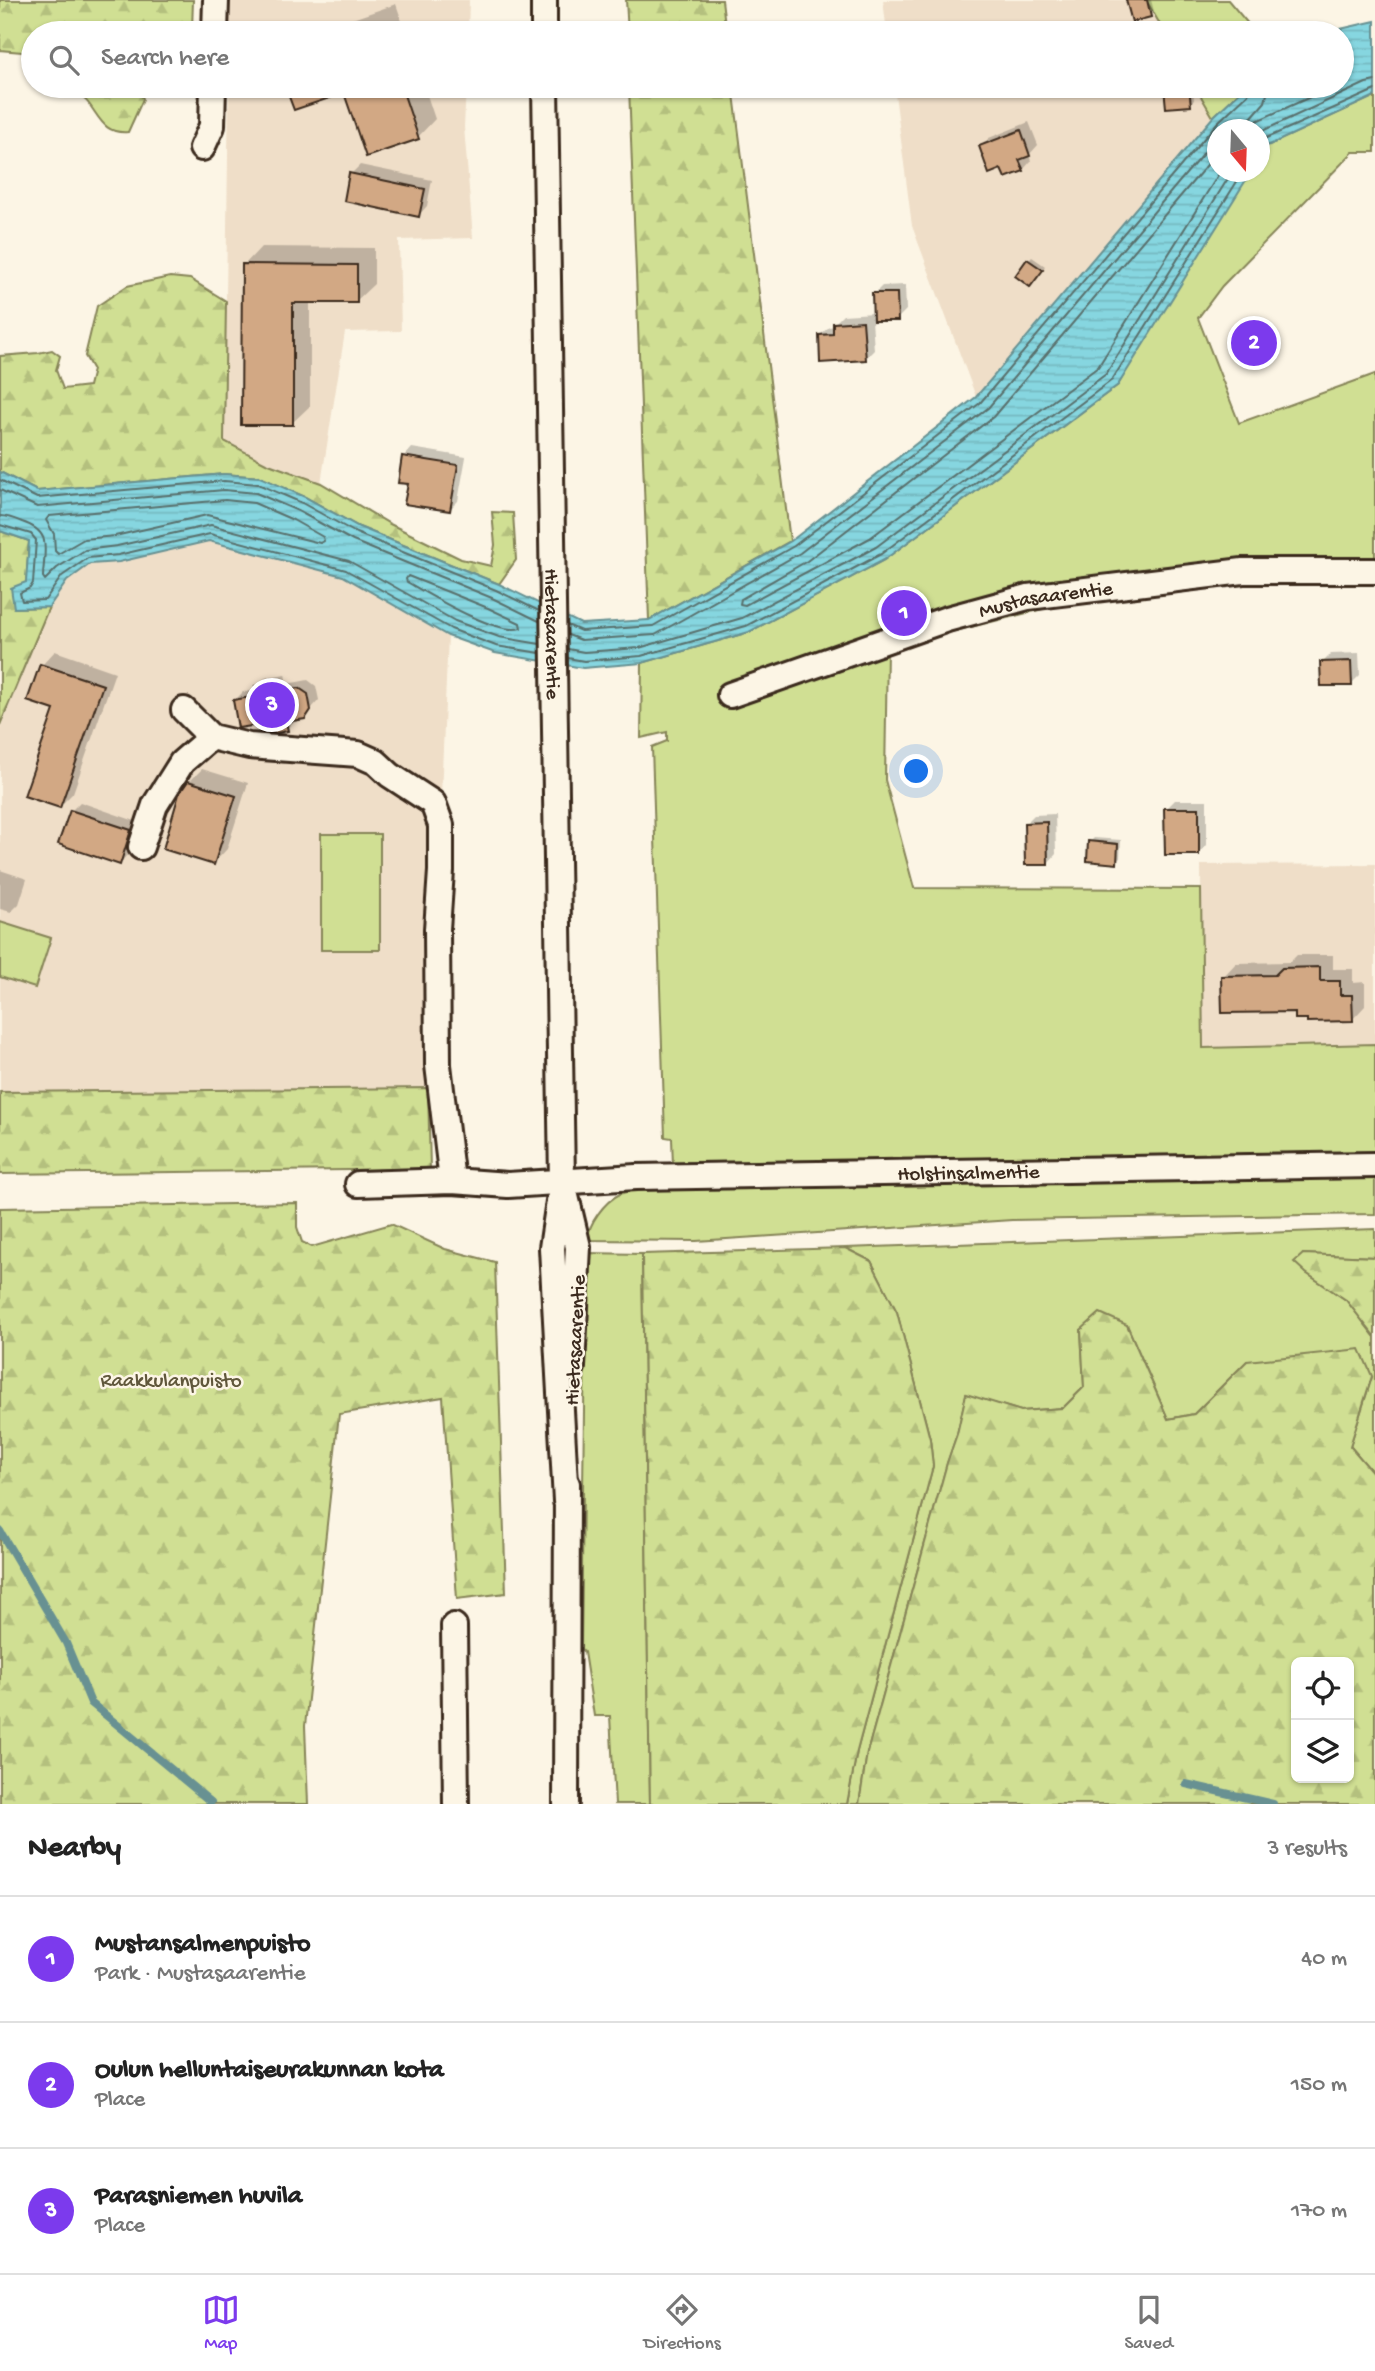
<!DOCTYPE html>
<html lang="en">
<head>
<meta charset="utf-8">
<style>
	body { margin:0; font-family:"Gochi Hand",sans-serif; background:#f2f2f2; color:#222 }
	.controls { position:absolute; right:21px; bottom:21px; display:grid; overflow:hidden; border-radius:10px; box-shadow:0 2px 5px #0004 }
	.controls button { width:63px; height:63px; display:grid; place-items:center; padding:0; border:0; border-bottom:2px solid #e0e0e0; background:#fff; color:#222; font:35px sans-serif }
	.compass { position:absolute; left:1207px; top:119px; width:63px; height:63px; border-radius:50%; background:#fff; box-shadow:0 2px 5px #0004; rotate:161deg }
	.you { position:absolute; left:917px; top:772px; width:24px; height:24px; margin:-18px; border:5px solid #fff; border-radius:50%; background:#1a73e8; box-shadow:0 0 0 10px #1a73e833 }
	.badge { display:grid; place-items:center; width:46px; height:46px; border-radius:50%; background:#7c3aed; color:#fff; font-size:23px; font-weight:700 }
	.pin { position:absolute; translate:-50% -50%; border:4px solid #fff; box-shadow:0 2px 7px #0006 }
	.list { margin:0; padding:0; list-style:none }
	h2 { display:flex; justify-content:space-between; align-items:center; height:91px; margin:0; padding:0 28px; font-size:30px }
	h2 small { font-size:23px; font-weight:400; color:#767676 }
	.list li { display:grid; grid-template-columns:46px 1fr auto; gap:21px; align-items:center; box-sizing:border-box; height:126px; padding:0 28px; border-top:2px solid #e0e0e0 }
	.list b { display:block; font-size:26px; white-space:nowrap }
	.list p { margin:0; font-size:23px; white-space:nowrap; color:#767676 }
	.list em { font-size:23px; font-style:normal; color:#767676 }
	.icon { flex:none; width:38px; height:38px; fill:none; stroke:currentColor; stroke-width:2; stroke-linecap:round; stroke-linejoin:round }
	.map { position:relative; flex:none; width:1375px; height:1804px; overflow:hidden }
	.search { position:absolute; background:#fff; box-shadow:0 2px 5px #0004; left:21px; right:21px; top:21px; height:77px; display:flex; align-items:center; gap:18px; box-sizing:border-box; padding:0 24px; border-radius:38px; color:#767676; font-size:26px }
	.sheet { height:469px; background:#fff }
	nav { display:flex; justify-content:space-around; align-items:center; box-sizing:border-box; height:98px; border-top:2px solid #e0e0e0; background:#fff; font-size:19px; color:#767676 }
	nav a { display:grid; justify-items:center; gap:4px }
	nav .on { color:#7c3aed }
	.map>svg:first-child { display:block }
	.built { fill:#efdec8 }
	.green { fill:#d0df93; stroke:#868458; stroke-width:2 }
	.forest { fill:url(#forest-firs); stroke:#868458; stroke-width:2; fill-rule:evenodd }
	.water { fill:url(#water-rules); stroke:#689192; stroke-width:2 }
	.shadow { fill:#0003 }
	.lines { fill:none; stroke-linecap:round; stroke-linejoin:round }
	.shore { stroke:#596f6c; stroke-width:2 }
	.stream { stroke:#689192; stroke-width:8 }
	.building { fill:#d2a884; stroke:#3b2a1e; stroke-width:2 }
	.minor-casing { stroke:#3b2a1e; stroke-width:30 }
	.minor { stroke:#fcf5e5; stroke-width:24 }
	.labels { text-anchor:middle; stroke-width:5; stroke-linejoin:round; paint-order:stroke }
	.street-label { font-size:21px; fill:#3b2a1e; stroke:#fcf5e5 }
	.park-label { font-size:21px; fill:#60573b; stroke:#fcf5e5 }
</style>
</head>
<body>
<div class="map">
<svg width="1375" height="1804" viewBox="0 0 1375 1804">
	<defs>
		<pattern id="forest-firs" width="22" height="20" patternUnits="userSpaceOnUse" patternTransform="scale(1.75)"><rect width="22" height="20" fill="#d0df93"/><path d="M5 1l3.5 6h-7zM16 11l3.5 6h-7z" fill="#b4c07e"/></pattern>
		<pattern id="water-rules" width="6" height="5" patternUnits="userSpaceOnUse" patternTransform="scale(1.75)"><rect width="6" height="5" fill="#86d6e0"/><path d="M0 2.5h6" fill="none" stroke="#75b8c0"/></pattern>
	</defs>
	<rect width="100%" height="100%" fill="#fcf5e5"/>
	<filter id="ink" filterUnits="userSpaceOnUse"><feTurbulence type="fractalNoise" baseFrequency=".0143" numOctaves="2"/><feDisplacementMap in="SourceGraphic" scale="14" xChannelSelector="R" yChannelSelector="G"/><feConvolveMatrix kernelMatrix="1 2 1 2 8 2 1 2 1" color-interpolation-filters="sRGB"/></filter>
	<g filter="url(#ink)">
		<path class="built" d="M 230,0 L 469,0 L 468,33 L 230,33 Z
			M 883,0 L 1160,0 L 1175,33 L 887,33 Z
			M 229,86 L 466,86 L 464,127 L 473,238 L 399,240 L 401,331 L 345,332 L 321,483 L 266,463 L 224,441 Z
			M 894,86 L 1199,86 L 1213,117 L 976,397 L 912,226 Z
			M 209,541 L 343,576 L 448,636 L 428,1088 L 0,1092 L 0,727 L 49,607 L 67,581 L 90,564 L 119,562 Z
			M 1375,864 L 1375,1044 L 1202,1048 L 1201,865 Z"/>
		<path class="green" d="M 1146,0 L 1228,0 L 1256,33 L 1165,33 Z
			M 1195,86 L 1246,86 L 1213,117 Z
			M 1375,96 L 1375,152 L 1353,152 L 1222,286 L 1198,318 L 1239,423 L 1375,374 L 1375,557 L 1224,560 L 1113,574 L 1099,595 L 887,648 L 885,780 L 914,888 L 1201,889 L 1203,1048 L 1375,1044 L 1375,1152 L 673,1165 L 672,1138 L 665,1137 L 652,747 L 667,741 L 667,732 L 641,738 L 642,663 L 749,632 L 884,560 L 1118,385 L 1181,273 L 1250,172 L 1260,172 L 1260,157 L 1267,146 Z
			M 321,834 L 380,834 L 380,950 L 321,950 Z
			M 0,922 L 51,938 L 35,988 L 0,977 Z
			M 1375,1176 L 1375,1214 L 1012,1220 L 696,1241 L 587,1240 C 589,1223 604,1202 620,1194 C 627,1191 636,1190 643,1188 Z
			M 1375,1229 L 1375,1257 L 1303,1254 L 1306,1273 L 1346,1300 L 1375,1337 L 1375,1475 L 1350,1446 L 1372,1377 L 1247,1361 L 1194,1414 L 1168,1419 L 1127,1325 L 1081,1330 L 1084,1387 L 1063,1408 L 1021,1411 L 966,1395 L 957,1434 L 947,1463 L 867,1753 L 859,1804 L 847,1804 L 857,1751 L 933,1466 L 930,1439 L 897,1312 L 871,1261 L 845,1248 Z
			M 586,1253 L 642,1254 L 650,1804 L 615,1804 L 610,1716 L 594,1716 L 584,1652 L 581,1649 Z"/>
		<path class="forest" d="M 0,0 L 193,0 L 192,30 L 185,33 L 33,33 L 33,53 L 0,50 Z
			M 626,0 L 722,0 L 726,33 L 628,33 Z
			M 67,86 L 139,86 L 143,99 L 128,132 C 105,134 101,120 89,104 C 84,97 74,91 67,86 Z
			M 629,86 L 733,86 L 790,541 L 649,620 Z
			M 170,277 L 190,279 L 226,301 L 224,441 L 266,463 L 321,483 L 390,524 L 461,559 L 491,566 L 495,545 L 492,512 L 513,513 L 516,560 L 499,584 L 359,527 L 305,497 L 260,477 L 224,474 L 37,491 L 0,472 L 0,356 L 38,353 L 52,350 L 60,356 L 56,370 L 63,389 L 89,386 L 93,370 L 85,356 L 97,306 L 127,286 Z
			M 0,531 L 29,541 L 26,582 L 14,608 L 49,607 L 0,725 Z
			M 428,1088 L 430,1169 L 0,1174 L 0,1092 Z
			M 297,1203 L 297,1227 L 302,1242 L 312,1247 L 391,1224 L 445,1249 L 495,1262 L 506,1593 L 457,1599 L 443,1397 L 339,1414 L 305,1726 L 308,1804 L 0,1804 L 0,1208 Z
			M 845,1248 L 871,1261 L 897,1312 L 930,1439 L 933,1466 L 857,1751 L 847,1804 L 650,1804 L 642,1254 Z
			M 1303,1254 L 1375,1257 L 1375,1337 L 1346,1300 L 1306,1273 L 1294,1262 Z
			M 1100,1313 L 1127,1325 L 1168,1419 L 1194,1414 L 1247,1361 L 1360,1349 L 1372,1376 L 1350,1446 L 1375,1475 L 1375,1804 L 859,1804 L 867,1753 L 947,1463 L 957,1434 L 966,1394 L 1021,1411 L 1063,1408 L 1084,1387 L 1081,1330 ZM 1296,1662 L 1349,1662 L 1349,1778 L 1296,1778 Z"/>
		<path class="water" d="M 1375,21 L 1375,96 L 1267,146 L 1260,158 L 1260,130 L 1218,130 L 1218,172 L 1251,172 L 1118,385 L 884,560 L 749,632 L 642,663 L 583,668 L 495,653 L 448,636 L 343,576 L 209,541 L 119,562 L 90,564 L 67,581 L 49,607 L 14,608 L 11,588 L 26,582 L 29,541 L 0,531 L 0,472 L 37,491 L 224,474 L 260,477 L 305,497 L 359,527 L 499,584 L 581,624 L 649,620 L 791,541 L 976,397 L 1213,117 L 1246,86 L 1342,86 L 1342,33 L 1323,33 Z"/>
		<path class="shadow" d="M 1130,0 L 1151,0 L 1154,11 L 1150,15 Z
			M 396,4 L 406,33 L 312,33 Z
			M 282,86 L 424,86 L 435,119 L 418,137 L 345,91 L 285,95 Z
			M 1168,86 L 1193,86 L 1194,100 L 1190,104 L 1166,88 Z
			M 1029,122 L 1038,145 L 1029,155 L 1031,161 L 1023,170 L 1002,166 L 981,146 L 989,138 Z
			M 360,165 L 432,180 L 427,206 L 419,215 L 351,174 Z
			M 261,247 L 374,248 L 374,284 L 356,301 L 310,301 L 310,406 L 292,423 L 244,265 Z
			M 1032,257 L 1045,266 L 1034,281 L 1029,260 Z
			M 905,285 L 906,310 L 897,319 L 872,320 L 874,350 L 865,359 L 820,335 L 829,327 L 835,326 L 835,323 L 843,315 L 874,313 L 874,294 L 882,286 Z
			M 412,448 L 466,457 L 458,501 L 450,509 L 410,483 L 404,457 Z
			M 55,651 L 115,672 L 73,793 L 60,806 L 56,709 L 30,700 L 42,665 Z
			M 1359,653 L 1360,675 L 1351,684 L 1322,663 L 1331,654 Z
			M 285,674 L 287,684 L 308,680 L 316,686 L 319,700 L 304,717 L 295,719 L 287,729 L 260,723 L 234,701 L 243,692 L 257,690 L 257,686 L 265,678 Z
			M 202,769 L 248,783 L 227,849 L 214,863 L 189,782 Z
			M 1175,800 L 1207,800 L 1207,845 L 1199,854 L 1166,809 Z
			M 80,802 L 138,822 L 128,854 L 120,863 L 71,811 Z
			M 1055,814 L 1056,854 L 1048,863 L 1026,823 L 1034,815 Z
			M 1094,838 L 1121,840 L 1120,858 L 1116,862 L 1090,842 Z
			M 0,870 L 27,879 L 19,904 L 11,912 L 0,909 Z
			M 1297,955 L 1333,955 L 1333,969 L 1353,969 L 1353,983 L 1365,982 L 1365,1006 L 1352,1020 L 1297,1011 L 1223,977 L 1236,963 L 1290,962 Z"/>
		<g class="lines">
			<path class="shore" d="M 1269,86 L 1265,102 L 1251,118 L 1252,123 L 1335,86
				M 1260,132 L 1366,83 L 1375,81
				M 1260,145 L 1264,139 L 1375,90
				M 1218,152 L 993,417 L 807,561 L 741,599 L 740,604 L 745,605 L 870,538 L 1098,367 L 1220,172
				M 0,480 L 37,498 L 224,481 L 258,484 L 302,503 L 356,533 L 496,590 L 539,611
				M 0,490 L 37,507 L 224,490 L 256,493 L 298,511 L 353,541 L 492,598 L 539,621
				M 225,500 L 254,503 L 293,520 L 323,537 L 324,541 L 320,543 L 207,515 L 115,536 L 84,539 L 58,554 L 55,551 L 54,534 L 46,520 L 49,516 Z
				M 0,516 C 8,516 15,519 22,522 C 53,532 44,549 43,577 L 45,580 L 57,568 L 85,550 L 117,546 L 211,525 L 349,561 L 455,621 L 499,637 L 540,644
				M 0,525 L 31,534 L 36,540 L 33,583 L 30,588 L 20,593 L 22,601 L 45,600 L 62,576 L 88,558 L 118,555 L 210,534 L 346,570 L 451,629 L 496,646 L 540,653
				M 408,576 L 488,608 L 520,623 L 521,628 C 497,636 430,595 407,582 L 406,579 Z
				M 567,625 L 581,631 L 653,626 L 794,546 L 980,403 L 1218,122 L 1248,94 L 1250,86
				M 568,635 L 581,640 L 655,635 L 800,553 L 988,408 L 1218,136
				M 568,649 L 584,652 L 639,648 L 742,618 L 876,547 L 1106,374 L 1232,172
				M 568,658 L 584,661 L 641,656 L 746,626 L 881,554 L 1112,380 L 1243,172"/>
			<path class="stream" d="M 0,1531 L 66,1643 L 91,1703 L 211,1802
				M 1186,1784 L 1273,1804"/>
		</g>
		<path class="building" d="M 1126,0 L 1147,0 L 1151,17 L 1132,22 Z
			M 285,86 L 401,86 L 419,139 L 366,157 L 344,93 L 294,110 Z
			M 1189,86 L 1191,106 L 1166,108 L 1164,87 Z
			M 1021,130 L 1030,156 L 1019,160 L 1024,171 L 1005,178 L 1001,169 L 989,174 L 979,146 Z
			M 349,173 L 425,189 L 419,217 L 344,201 Z
			M 1027,259 L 1043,270 L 1030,287 L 1015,276 Z
			M 242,264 L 357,265 L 357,303 L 293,303 L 293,425 L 241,425 Z
			M 872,293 L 897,293 L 898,321 L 873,321 Z
			M 863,321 L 866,360 L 820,363 L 819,335 L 833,334 L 833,323 Z
			M 402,456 L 458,465 L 450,511 L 404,504 L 408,484 L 398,483 Z
			M 1351,661 L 1352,686 L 1321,686 L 1320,662 Z
			M 40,664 L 103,685 L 60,808 L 24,796 L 54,710 L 27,701 Z
			M 277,682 L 278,692 L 299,688 L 308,694 L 311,710 L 305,719 L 286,722 L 288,731 L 276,733 L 260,732 L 258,725 L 238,728 L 233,700 L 257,696 L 255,686 Z
			M 188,781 L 236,796 L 214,865 L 163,849 L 179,794 Z
			M 1164,808 L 1199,808 L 1199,855 L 1165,855 Z
			M 70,810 L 131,830 L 120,865 L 58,844 Z
			M 1047,822 L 1048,865 L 1025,865 L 1024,823 Z
			M 1088,841 L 1118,844 L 1117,864 L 1087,861 Z
			M 1320,967 L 1320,981 L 1340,981 L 1340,995 L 1352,995 L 1353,1021 L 1307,1022 L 1307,1019 L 1295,1019 L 1295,1012 L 1222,1013 L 1221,976 L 1275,975 L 1282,968 Z"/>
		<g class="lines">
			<defs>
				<g id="minor">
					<path d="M 544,0 L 544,33"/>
					<path d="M 215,33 L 216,0"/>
					<path id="s1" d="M 545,86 L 562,1181 L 552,1248 L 566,1501"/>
					<path d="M 202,148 L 212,126 L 213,86"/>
					<path id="s2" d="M 730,695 L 947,619 L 1028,597 L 1243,571 L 1375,571"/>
					<path d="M 184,710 L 211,737 L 249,746 L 358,754 L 376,762 L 390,775 L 433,803 L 441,825 L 441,871 L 437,929 L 438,1065 L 452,1181"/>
					<path d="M 141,847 L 155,805 L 182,762 L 211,737"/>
					<path id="s3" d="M 358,1184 L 452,1181 L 508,1185 L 636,1177 L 1375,1165"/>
					<path d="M 565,1192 L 578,1247 L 572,1367"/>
					<path d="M 454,1626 L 456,1804"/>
					<path d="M 566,1804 L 567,1484"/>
				</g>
			</defs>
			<use href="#minor" class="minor-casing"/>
			<use href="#minor" class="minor"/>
		</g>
	</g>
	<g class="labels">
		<g class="street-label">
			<text dy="7" stroke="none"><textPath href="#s2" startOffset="331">Mustasaarentie</textPath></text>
			<text dy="7" stroke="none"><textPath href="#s1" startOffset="548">Hietasaarentie</textPath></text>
			<text dy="7" stroke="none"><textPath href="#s3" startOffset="611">Holstinsalmentie</textPath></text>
			<text transform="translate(574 1340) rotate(-87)" y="7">Hietasaarentie</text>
		</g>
		<g class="park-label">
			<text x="171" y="1386">Raakkulanpuisto</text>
		</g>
	</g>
</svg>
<div class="controls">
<button><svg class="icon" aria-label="locate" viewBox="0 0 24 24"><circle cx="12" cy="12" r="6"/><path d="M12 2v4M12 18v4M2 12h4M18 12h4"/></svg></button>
<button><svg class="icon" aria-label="layers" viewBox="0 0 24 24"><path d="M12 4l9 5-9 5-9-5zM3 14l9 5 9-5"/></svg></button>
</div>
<svg class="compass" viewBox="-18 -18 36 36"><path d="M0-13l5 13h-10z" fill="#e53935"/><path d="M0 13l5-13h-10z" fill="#767676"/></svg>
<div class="you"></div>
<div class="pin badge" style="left:904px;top:613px">1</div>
<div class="pin badge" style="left:1254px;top:343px">2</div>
<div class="pin badge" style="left:272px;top:705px">3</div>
<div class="search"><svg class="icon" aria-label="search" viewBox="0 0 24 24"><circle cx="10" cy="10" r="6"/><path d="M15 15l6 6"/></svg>Search here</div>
</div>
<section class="sheet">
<h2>Nearby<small>3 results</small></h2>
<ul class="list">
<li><span class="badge">1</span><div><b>Mustansalmenpuisto</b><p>Park · Mustasaarentie</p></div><em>40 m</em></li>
<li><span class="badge">2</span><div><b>Oulun helluntaiseurakunnan kota</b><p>Place</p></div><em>150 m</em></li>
<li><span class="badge">3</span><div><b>Parasniemen huvila</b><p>Place</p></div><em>170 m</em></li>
</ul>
</section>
<nav>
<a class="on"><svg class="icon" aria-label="map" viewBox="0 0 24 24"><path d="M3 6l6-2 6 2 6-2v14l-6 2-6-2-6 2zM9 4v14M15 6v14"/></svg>Map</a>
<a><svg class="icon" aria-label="directions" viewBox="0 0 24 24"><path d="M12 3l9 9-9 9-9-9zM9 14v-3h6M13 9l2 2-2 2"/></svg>Directions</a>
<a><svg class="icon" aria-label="saved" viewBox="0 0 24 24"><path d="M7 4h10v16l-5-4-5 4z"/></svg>Saved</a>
</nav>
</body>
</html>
